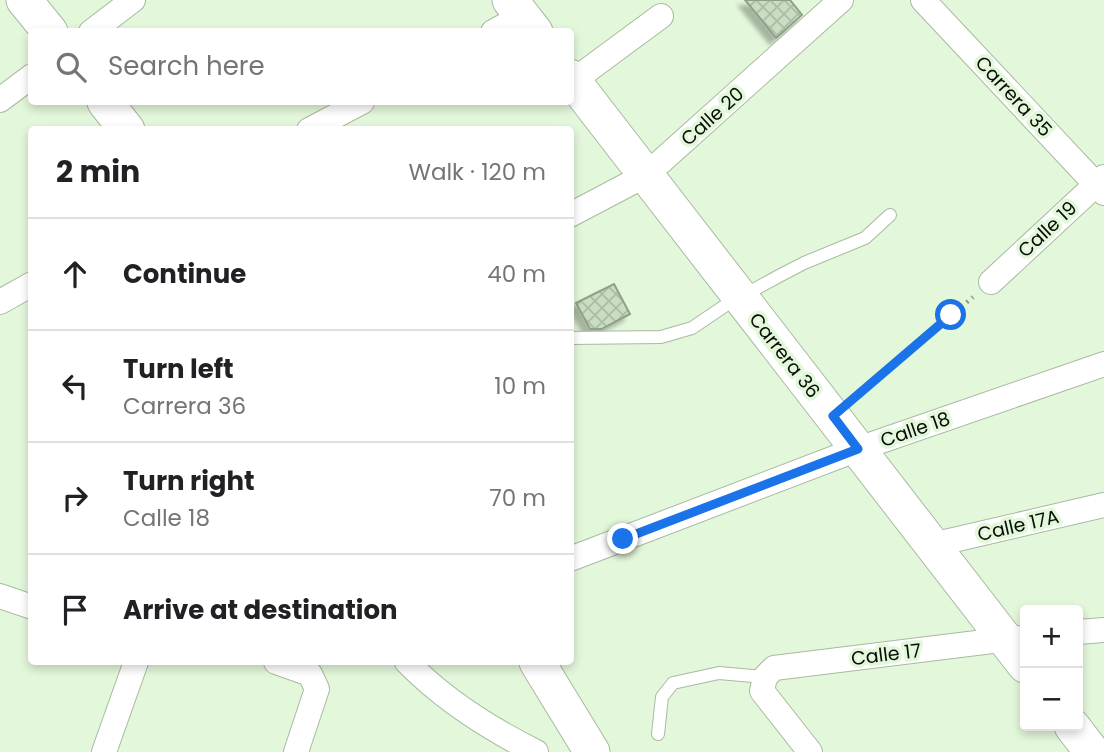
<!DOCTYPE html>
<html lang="en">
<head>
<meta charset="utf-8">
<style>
	body { margin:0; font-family:Poppins,sans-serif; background:#f6f6f6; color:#202124 }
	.controls { position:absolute; right:21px; bottom:21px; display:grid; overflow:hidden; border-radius:7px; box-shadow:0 4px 10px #0003 }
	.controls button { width:63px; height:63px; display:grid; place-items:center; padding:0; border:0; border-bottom:2px solid #e0e0e0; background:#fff; color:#202124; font:35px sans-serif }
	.stop { position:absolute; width:21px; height:21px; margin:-16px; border:5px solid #1a73e8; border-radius:50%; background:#fff }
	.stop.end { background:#1a73e8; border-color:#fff; box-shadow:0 2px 7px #0008 }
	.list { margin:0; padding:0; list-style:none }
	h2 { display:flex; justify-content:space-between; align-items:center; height:91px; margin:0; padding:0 28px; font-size:30px }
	h2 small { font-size:23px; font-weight:400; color:#757577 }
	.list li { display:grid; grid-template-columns:46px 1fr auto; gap:21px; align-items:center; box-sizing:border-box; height:112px; padding:0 28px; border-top:2px solid #e0e0e0 }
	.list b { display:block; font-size:26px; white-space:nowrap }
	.list p { margin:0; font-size:23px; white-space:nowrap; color:#757577 }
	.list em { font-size:23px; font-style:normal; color:#757577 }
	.icon { flex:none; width:38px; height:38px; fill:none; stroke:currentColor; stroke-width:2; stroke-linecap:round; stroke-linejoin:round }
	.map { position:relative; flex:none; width:1104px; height:752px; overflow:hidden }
	.search { position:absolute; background:#fff; box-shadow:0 4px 10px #0003; left:28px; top:28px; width:546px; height:77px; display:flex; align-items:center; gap:18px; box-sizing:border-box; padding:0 24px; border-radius:7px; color:#757577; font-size:26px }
	.panel { position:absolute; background:#fff; box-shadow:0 4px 10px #0003; left:28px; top:126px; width:546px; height:539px; border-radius:7px }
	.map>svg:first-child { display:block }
	.building { fill:url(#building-cross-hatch); stroke:#8fa188; stroke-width:2; filter:url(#shadow) }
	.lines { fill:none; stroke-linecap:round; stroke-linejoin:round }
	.lane-casing { stroke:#a8baa0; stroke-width:14 }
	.street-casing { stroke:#a8baa0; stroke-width:26 }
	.secondary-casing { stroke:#a8baa0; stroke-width:37 }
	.path { stroke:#8c9a86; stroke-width:4.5; stroke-dasharray:2 5; stroke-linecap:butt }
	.lane { stroke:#fff; stroke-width:12 }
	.street { stroke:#fff; stroke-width:24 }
	.secondary { stroke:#fff; stroke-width:35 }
	.route { stroke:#1a73e8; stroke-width:9 }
	.labels { text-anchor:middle; stroke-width:7; stroke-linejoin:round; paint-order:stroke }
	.street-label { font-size:19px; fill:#080e06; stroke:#e3f7db }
</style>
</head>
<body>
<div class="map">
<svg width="1104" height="752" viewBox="0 0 1104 752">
	<defs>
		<pattern id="building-cross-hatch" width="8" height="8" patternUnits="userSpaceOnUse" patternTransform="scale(1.75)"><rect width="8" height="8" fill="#caddc2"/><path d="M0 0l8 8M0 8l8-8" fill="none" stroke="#acbca5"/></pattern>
		<filter id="shadow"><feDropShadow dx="-6" dy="6" stdDeviation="2" flood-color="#0004"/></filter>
	</defs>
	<rect width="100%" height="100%" fill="#e3f7db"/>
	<path class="building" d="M 745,0 L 790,0 L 802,15 L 776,38 Z
		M 614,284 L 630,314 L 602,329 L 590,329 L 576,303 Z"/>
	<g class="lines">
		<defs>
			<path id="lane" d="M 570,338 L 661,337 L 692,328 L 726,305 L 779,276 L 804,263 L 865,238 L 890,215
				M 658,734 L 662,697 L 673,683 L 719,673 L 765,677"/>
			<path id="street" d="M 923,0 L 1104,193
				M 91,32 L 133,0
				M 493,32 L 522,16
				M 573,81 L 661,16
				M 0,100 L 32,76
				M 309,130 L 362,102
				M 570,215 L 646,175 L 841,0
				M 991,282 L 1104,177
				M 0,302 L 32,284
				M 932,545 L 1104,505
				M 570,559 L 858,449 L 1104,364
				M 0,596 L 32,607
				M 1078,632 L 1104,630
				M 276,662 L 310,674 L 317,689 L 296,752
				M 407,662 C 444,700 488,728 536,752
				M 104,752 L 136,662
				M 810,752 L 762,691 L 765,677 L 774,668 L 1017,638"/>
			<path id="secondary" d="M 24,0 L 50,32
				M 510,0 L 535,32
				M 570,77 L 1025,665
				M 105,102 L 127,130
				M 537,662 L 592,752
				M 1072,726 L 1092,752"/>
		</defs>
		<use href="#lane" class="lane-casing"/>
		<use href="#street" class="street-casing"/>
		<use href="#secondary" class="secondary-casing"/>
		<path class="path" d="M 855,398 L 973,297"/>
		<use href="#lane" class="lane"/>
		<use href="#street" class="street"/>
		<use href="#secondary" class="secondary"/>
	</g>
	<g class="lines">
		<path class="route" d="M 623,539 L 858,449 L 833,416 L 951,315"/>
	</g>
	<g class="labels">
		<g class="street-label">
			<text transform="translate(1014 96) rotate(47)" y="7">Carrera 35</text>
			<text transform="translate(712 116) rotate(-42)" y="7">Calle 20</text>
			<text transform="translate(1047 229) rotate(-43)" y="7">Calle 19</text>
			<text transform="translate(785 355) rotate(52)" y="7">Carrera 36</text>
			<text transform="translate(915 429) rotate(-19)" y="7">Calle 18</text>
			<text transform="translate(1018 525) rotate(-13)" y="7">Calle 17A</text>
			<text transform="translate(886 654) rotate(-7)" y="7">Calle 17</text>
		</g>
	</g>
</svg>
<div class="controls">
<button>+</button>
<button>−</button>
</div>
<div class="stop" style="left:951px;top:315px"></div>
<div class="stop end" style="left:623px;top:539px"></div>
<div class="search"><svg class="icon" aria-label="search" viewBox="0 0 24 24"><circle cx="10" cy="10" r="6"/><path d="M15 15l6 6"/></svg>Search here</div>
<section class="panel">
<h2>2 min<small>Walk · 120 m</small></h2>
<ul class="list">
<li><svg class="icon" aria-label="ahead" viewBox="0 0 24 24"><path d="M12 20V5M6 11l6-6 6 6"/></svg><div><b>Continue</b></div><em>40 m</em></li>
<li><svg class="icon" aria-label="left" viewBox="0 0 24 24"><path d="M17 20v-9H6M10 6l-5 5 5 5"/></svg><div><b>Turn left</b><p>Carrera 36</p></div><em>10 m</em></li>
<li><svg class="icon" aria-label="right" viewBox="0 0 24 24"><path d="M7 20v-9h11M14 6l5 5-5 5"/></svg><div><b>Turn right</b><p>Calle 18</p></div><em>70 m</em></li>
<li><svg class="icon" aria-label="arrive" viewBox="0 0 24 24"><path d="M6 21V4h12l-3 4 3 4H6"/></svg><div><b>Arrive at destination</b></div></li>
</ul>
</section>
</div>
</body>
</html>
